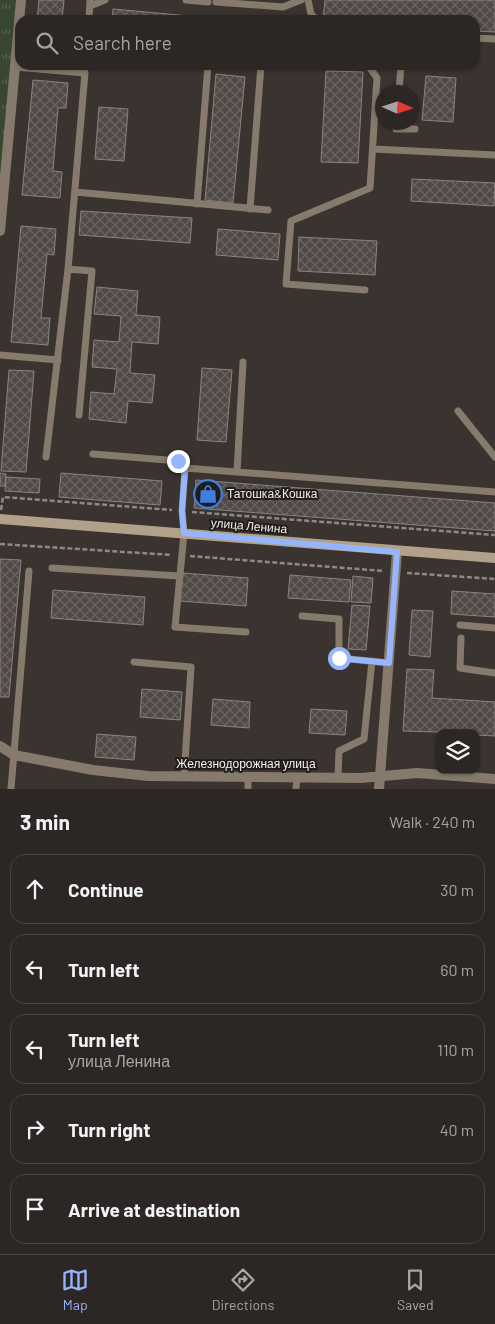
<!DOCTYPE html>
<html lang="en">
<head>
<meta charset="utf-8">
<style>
	body { margin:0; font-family:Barlow,sans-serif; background:#342e2c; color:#f1f3f6 }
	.controls { position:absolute; right:15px; bottom:15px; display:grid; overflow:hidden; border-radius:10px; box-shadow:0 1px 4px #0004 }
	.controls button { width:45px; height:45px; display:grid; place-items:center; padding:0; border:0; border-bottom:1px solid #484341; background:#2c2624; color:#f1f3f6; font:25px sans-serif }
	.compass { position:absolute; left:375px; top:85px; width:45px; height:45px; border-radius:50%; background:#2c2624; box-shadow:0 1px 4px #0004; rotate:93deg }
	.stop { position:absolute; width:15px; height:15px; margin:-11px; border:4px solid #95b6fd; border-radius:50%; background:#fff }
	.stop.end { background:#95b6fd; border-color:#fff; box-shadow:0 1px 5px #0008 }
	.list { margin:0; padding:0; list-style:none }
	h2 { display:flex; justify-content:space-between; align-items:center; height:65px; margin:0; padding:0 20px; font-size:21px }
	h2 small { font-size:16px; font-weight:400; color:#a6a5a6 }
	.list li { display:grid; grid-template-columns:32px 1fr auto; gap:15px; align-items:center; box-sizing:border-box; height:70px; margin:0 10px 10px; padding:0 10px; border:1px solid #484341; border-radius:15px }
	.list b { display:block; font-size:19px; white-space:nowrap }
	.list p { margin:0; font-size:16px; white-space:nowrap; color:#a6a5a6 }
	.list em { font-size:16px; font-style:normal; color:#a6a5a6 }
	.icon { flex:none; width:28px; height:28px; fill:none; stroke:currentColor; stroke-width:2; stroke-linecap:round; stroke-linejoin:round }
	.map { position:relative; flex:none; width:495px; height:789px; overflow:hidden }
	.search { position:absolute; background:#2c2624; box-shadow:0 1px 4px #0004; left:15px; right:15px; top:15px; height:55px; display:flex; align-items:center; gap:12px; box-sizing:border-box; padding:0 18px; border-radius:15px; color:#a6a5a6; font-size:19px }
	.sheet { height:465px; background:#2c2624 }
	nav { display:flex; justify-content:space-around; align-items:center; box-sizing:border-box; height:70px; border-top:1px solid #484341; background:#2c2624; font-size:14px; color:#a6a5a6 }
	nav a { display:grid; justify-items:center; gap:2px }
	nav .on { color:#95b6fd }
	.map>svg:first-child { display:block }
	.grass { fill:url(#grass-tufts) }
	.building { fill:url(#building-cross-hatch); stroke:#8b837f }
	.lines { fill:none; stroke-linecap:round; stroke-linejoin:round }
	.path { stroke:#8e8886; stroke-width:2.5; stroke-dasharray:5 2.5; stroke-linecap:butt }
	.lane { stroke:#857a6c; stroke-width:7 }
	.street { stroke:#857a6c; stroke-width:10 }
	.secondary { stroke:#b2a18a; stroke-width:10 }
	.route { stroke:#95b6fd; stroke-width:6 }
	.labels { text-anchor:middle; stroke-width:4; stroke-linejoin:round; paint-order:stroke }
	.poi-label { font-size:12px; fill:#f4efed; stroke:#1f1c1a; text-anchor:start }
	.street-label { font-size:12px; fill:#f4efed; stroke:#1f1c1a }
</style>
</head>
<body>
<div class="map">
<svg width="495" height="789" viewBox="0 0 495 789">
	<defs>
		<pattern id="grass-tufts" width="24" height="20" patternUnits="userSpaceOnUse" patternTransform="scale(1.25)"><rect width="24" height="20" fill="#384632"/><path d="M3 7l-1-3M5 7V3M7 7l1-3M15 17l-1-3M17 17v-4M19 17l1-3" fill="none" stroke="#556150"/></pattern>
		<pattern id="building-cross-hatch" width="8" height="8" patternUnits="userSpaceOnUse" patternTransform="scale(1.25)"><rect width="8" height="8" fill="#504945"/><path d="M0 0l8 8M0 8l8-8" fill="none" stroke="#6a6460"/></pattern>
	</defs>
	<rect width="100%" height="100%" fill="#3a3330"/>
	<path class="grass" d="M 0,0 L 16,0 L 0,185 Z"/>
	<path class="building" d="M 39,0 L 64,0 L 62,20 L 37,20 Z
		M 325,0 L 495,0 L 495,32 L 475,31 L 475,20 L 323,20 Z
		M 113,9 L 234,20 L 112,20 Z
		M 326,71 L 363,72 L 358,163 L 321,162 Z
		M 216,74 L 245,77 L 233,203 L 205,200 Z
		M 426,76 L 456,78 L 453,122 L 422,120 Z
		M 33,80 L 68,83 L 66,108 L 58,108 L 53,171 L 62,172 L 60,198 L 22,195 Z
		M 99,107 L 128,109 L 124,161 L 95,159 Z
		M 412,179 L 495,183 L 494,206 L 411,201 Z
		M 81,211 L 192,218 L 190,243 L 79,235 Z
		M 21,226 L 56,229 L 54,255 L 47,254 L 41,318 L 50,318 L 48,345 L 11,342 Z
		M 218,229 L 280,234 L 278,260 L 216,255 Z
		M 299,237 L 377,241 L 375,275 L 298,271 Z
		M 97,287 L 138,291 L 136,315 L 160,317 L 158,344 L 132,342 L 130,373 L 155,375 L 152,403 L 128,401 L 126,423 L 89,419 L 91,392 L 114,394 L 117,369 L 92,367 L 94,340 L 119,342 L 121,316 L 94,314 Z
		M 202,368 L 232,370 L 226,442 L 197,440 Z
		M 9,370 L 34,371 L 26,472 L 1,471 Z
		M 0,473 L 6,474 L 5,486 L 0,486 Z
		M 61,473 L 162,481 L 160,505 L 59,497 Z
		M 6,477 L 40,479 L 39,493 L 5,491 Z
		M 196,480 L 495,503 L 495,531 L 194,508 Z
		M 0,559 L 21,560 L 9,697 L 0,697 Z
		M 183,573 L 248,578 L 246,606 L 180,601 Z
		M 290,575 L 351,580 L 349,602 L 288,598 Z
		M 353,576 L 373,578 L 371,603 L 351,602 Z
		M 53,590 L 145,597 L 143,625 L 51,618 Z
		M 452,591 L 495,594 L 495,617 L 451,614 Z
		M 352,605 L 370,606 L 366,650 L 348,649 Z
		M 412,610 L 433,611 L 430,657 L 409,655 Z
		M 407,669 L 434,670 L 432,698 L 495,702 L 495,736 L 476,735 L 476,733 L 403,731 Z
		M 142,689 L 182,692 L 180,720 L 140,717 Z
		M 213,699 L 250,702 L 249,728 L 211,725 Z
		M 311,709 L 347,711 L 345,735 L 309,733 Z
		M 97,734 L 136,737 L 134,760 L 95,757 Z"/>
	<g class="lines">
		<path class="path" d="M 1,510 L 3,497 L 172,510
			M 192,512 L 495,535
			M 0,544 L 172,555
			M 190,556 L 384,571
			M 407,573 L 495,579"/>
		<path class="lane" d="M 186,0 L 208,2
			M 308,0 L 311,14 L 317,20
			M 216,2 L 283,7 L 301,0
			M 90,6 L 105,0
			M 89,20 L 90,0
			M 475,38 L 495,39
			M 15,67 L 85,73 L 68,269 L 46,457
			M 399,92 L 401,65
			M 396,122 L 396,129 L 415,129
			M 373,149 L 495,155
			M 75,192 L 268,210
			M 197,204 L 208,65
			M 250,209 L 261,65
			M 68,269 L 92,271 L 79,415
			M 365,290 L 286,284 L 291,221 L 370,188 L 377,78 L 368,65
			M 0,355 L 58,360
			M 458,411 L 495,457
			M 93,454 L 179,461 L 185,468 L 182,511 L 184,533 L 175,627 L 246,632
			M 185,468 L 495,492
			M 237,472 L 243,362
			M 52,568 L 179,576
			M 302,616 L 339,619 L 339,658 L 389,663
			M 460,625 L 495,628
			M 461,638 L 460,668 L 495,673
			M 134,662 L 191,667 L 184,777
			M 338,777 L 339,751 L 364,739 L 372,661
			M 11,789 L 29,571
			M 248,789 L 248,777
			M 296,789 L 297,777"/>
		<path class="street" d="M 0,231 L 21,0
			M 0,746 L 14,755 L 93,770 L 148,776 L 361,778 L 417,773 L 495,779
			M 379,789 L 397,552"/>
		<path class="secondary" d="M 0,519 L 495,558"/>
	</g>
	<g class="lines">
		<path class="route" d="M 178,461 L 185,468 L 182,511 L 184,533 L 397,552 L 389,663 L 339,658"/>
	</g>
	<defs>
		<symbol id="shop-ring" viewBox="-11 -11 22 22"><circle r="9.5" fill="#1f1c1a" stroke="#3f7fe0" stroke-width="1.5"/><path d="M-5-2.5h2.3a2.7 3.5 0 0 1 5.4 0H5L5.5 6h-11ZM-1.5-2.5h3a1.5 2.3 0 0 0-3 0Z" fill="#3f7fe0"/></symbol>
	</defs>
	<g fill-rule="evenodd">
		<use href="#shop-ring" x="192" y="478" width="32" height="32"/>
	</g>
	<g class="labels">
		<g class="poi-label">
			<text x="227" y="498">Татошка&amp;Кошка</text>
		</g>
		<g class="street-label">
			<text transform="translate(249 526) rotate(5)" y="4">улица Ленина</text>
			<text x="246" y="768">Железнодорожная улица</text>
		</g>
	</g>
</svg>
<div class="controls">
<button><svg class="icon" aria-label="layers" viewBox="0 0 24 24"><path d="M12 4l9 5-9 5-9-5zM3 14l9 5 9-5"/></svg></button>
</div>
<svg class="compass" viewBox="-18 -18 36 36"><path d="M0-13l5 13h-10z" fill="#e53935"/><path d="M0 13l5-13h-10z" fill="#a6a5a6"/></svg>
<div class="stop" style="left:339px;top:658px"></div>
<div class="stop end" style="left:178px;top:461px"></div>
<div class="search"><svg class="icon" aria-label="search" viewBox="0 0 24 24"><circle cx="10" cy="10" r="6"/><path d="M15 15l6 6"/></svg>Search here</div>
</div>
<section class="sheet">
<h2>3 min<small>Walk · 240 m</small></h2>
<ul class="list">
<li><svg class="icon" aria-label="ahead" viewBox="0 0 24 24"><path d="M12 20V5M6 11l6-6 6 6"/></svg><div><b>Continue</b></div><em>30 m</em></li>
<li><svg class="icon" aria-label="left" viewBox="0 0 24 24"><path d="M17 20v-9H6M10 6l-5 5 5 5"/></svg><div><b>Turn left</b></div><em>60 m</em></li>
<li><svg class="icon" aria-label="left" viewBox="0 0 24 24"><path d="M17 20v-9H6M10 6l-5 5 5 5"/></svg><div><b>Turn left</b><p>улица Ленина</p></div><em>110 m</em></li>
<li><svg class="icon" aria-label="right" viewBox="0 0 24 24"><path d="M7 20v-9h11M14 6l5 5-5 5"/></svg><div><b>Turn right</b></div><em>40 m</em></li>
<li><svg class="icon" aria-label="arrive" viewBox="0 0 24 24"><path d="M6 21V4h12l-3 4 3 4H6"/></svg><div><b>Arrive at destination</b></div></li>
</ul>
</section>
<nav>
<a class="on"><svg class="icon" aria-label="map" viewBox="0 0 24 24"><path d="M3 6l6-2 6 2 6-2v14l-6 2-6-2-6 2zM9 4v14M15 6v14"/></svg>Map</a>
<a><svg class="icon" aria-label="directions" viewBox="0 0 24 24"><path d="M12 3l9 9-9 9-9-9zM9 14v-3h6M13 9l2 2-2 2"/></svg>Directions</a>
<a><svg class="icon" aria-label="saved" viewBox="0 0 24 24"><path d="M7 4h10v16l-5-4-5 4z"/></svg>Saved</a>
</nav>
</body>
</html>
